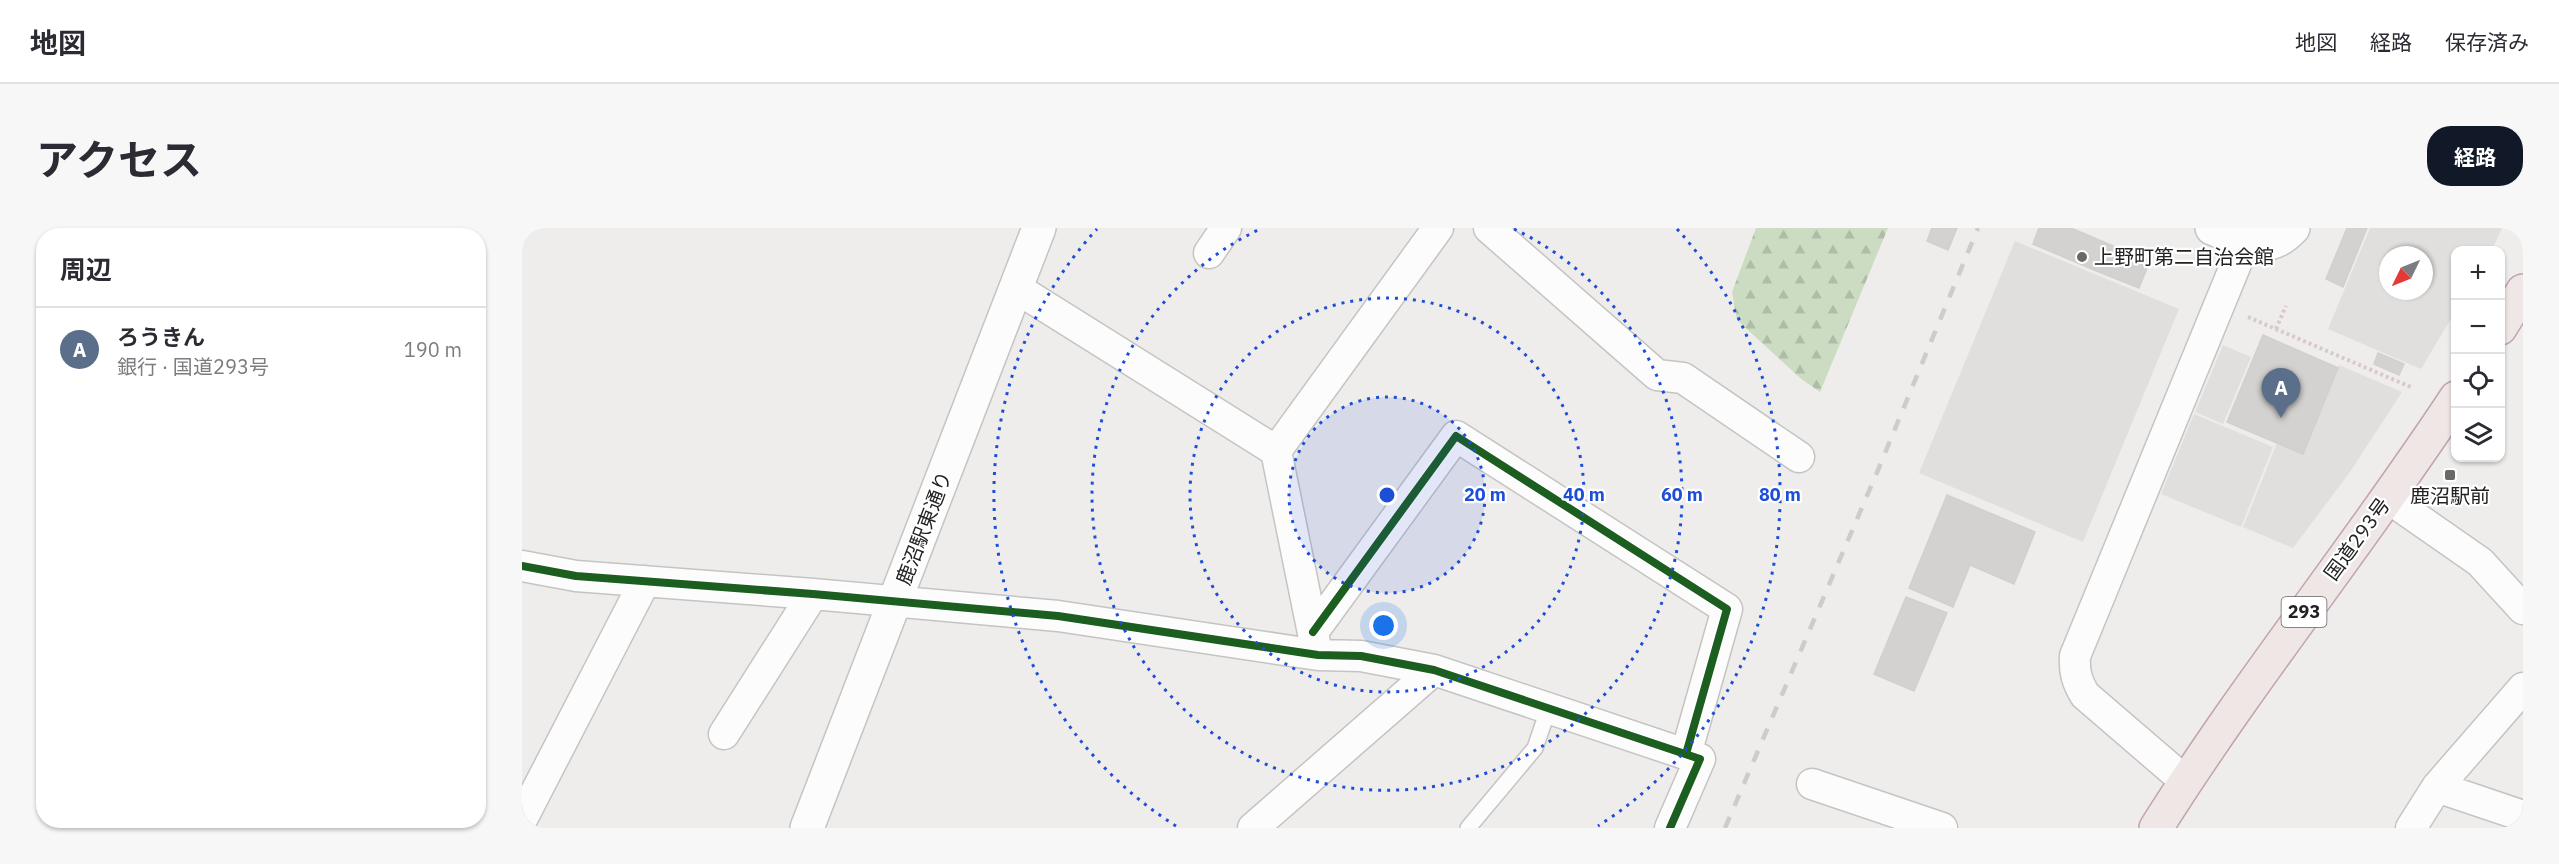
<!DOCTYPE html>
<html lang="ja">
<head>
<meta charset="utf-8">
<style>
	body { margin:0; font-family:"IBM Plex Sans","Noto Sans JP",sans-serif; background:#f7f7f7; color:#2b2b33 }
	.controls { position:absolute; right:18px; top:18px; display:grid; overflow:hidden; border-radius:12px; box-shadow:0 2px 4px #0004 }
	.controls button { width:54px; height:54px; display:grid; place-items:center; padding:0; border:0; border-bottom:2px solid #e1e1e2; background:#fff; color:#2b2b33; font:30px sans-serif }
	.compass { position:absolute; left:1857px; top:18px; width:54px; height:54px; border-radius:50%; background:#fff; box-shadow:0 2px 4px #0004; rotate:227deg }
	.you { position:absolute; left:862px; top:398px; width:21px; height:21px; margin:-15px; border:4px solid #fff; border-radius:50%; background:#1a73e8; box-shadow:0 0 0 9px #1a73e833 }
	.badge { display:grid; place-items:center; width:39px; height:39px; border-radius:50%; background:#111827; color:#fff; font-size:20px; font-weight:700 }
	.pin { position:absolute; translate:-50% -50px; filter:drop-shadow(0 2px 3px #0008) }
	.pin::after { content:''; position:absolute; top:32px; width:21px; height:18px; background:inherit; clip-path:polygon(0 0,100% 0,50% 100%) }
	.list { margin:0; padding:0; list-style:none }
	h2 { display:flex; justify-content:space-between; align-items:center; height:78px; margin:0; padding:0 24px; font-size:26px }
	h2 small { font-size:20px; font-weight:400; color:#7c7c81 }
	.list li { display:grid; grid-template-columns:39px 1fr auto; gap:18px; align-items:center; box-sizing:border-box; height:84px; padding:0 24px; border-top:2px solid #e1e1e2 }
	.list b { display:block; font-size:22px; white-space:nowrap }
	.list p { margin:0; font-size:20px; white-space:nowrap; color:#7c7c81 }
	.list em { font-size:20px; font-style:normal; color:#7c7c81 }
	.icon { flex:none; width:33px; height:33px; fill:none; stroke:currentColor; stroke-width:2; stroke-linecap:round; stroke-linejoin:round }
	.map { position:relative; flex:none; width:2001px; height:600px; overflow:hidden; border-radius:24px }
	header { display:flex; align-items:center; gap:36px; box-sizing:border-box; height:84px; padding:0 30px; background:#fff; border-bottom:2px solid #e1e1e2 }
	header strong { font-size:28px }
	nav { display:flex; gap:33px; margin-inline-start:auto; font-size:21px }
	.intro { display:flex; align-items:center; justify-content:space-between; box-sizing:border-box; height:144px; padding:0 36px }
	h1 { margin:0; font-size:42px }
	.button { padding:15px 27px; border-radius:24px; background:#111827; color:#fff; font-size:21px; font-weight:700 }
	main { display:flex; gap:36px; padding:0 36px }
	aside { flex:1; background:#fff; border-radius:24px; box-shadow:0 2px 4px #0004 }
	.map>svg:first-child { display:block }
	.forest { fill:url(#forest-firs) }
	.parking { fill:#e0dfde; fill-rule:evenodd }
	.building { fill:#d4d2d0; stroke:#d2cfcc; stroke-width:1.5 }
	.lines { fill:none; stroke-linecap:round; stroke-linejoin:round }
	.service-casing { stroke:#c5c4c3; stroke-width:18 }
	.minor-casing { stroke:#c5c4c3; stroke-width:33 }
	.tertiary-casing { stroke:#c5c4c3; stroke-width:36 }
	.trunk-casing { stroke:#c2a3ae; stroke-width:36 }
	.path { stroke:#d7cac9; stroke-width:4; stroke-dasharray:3 3; stroke-linecap:butt }
	.service { stroke:#fdfcfc; stroke-width:15 }
	.minor { stroke:#fdfcfc; stroke-width:30 }
	.tertiary { stroke:#fdfcfc; stroke-width:33 }
	.trunk { stroke:#eee7e6; stroke-width:33 }
	.rail { stroke:#ccc; stroke-width:4.5; stroke-dasharray:12 12; stroke-linecap:butt }
	.cycleway-casing { stroke:#fff; stroke-width:11 }
	.cycleway { stroke:#1b5e20; stroke-width:8 }
	.ring { fill:none; stroke:#1d4ed8; stroke-width:3; stroke-dasharray:3 6 }
	.poi-dot { fill:#6a6968; stroke:#fff; stroke-width:2 }
	.labels { text-anchor:middle; stroke-width:4.5; stroke-linejoin:round; paint-order:stroke }
	.shield { fill:#fff; stroke:#646464; stroke-width:1.5 }
	.shield-label { font-size:18px; font-weight:bold; fill:#222 }
	.poi-label { font-size:20px; fill:#222; stroke:#fff; text-anchor:start }
	.street-label { font-size:20px; fill:#222; stroke:#fff }
	.centre { fill:#1d4ed8; stroke:#fff; stroke-width:3 }
	.ring-label { font-size:18px; text-anchor:middle; font-weight:bold; fill:#1d4ed8; stroke:#fff; stroke-width:4.5; stroke-linejoin:round; paint-order:stroke }
</style>
</head>
<body>
<header>
<strong>地図</strong>
<nav><a>地図</a><a>経路</a><a>保存済み</a></nav>
</header>
<div class="intro"><h1>アクセス</h1><a class="button">経路</a></div>
<main>
<aside>
<h2>周辺<small></small></h2>
<ul class="list">
<li><span class="badge" style="background:#5c6f8a">A</span><div><b>ろうきん</b><p>銀行 · 国道293号</p></div><em>190 m</em></li>
</ul>
</aside>
<div class="map">
<svg width="2001" height="600" viewBox="0 0 2001 600">
	<defs>
		<pattern id="forest-firs" width="22" height="20" patternUnits="userSpaceOnUse" patternTransform="scale(1.5)"><rect width="22" height="20" fill="#ccdcc2"/><path d="M5 1l3.5 6h-7zM16 11l3.5 6h-7z" fill="#afbca6"/></pattern>
	</defs>
	<rect width="100%" height="100%" fill="#efedeb"/>
	<path class="forest" d="M 1234,0 L 1366,0 L 1298,164 L 1278,150 L 1215,92 L 1210,64 Z"/>
	<path class="parking" d="M 1848,0 L 1980,0 L 1970,22 L 1934,22 L 1933,84 L 1899,141 L 1806,101 ZM 1866,27 L 1902,27 L 1902,63 L 1866,63 Z
		M 1493,13 L 1657,81 L 1561,314 L 1397,245 Z
		M 1701,117 L 1729,129 L 1701,196 L 1673,184 Z
		M 1817,137 L 1880,164 L 1828,244 L 1771,320 L 1721,299 L 1755,215 L 1781,225 Z
		M 1672,186 L 1751,219 L 1719,299 L 1639,266 Z"/>
	<path class="building" d="M 1410,0 L 1435,0 L 1426,22 L 1405,13 Z
		M 1517,0 L 1549,0 L 1584,15 L 1572,42 L 1511,16 Z
		M 1825,0 L 1845,0 L 1821,59 L 1804,51 Z
		M 1584,15 L 1628,33 L 1617,60 L 1572,42 Z
		M 1741,107 L 1816,140 L 1781,226 L 1705,194 Z
		M 1856,125 L 1882,136 L 1877,147 L 1852,136 Z
		M 1425,267 L 1513,304 L 1492,356 L 1448,337 L 1431,379 L 1387,360 Z
		M 1384,369 L 1425,385 L 1392,463 L 1352,446 Z"/>
	<g class="lines">
		<defs>
			<path id="service" d="M 946,600 L 1013,520 L 1027,479"/>
			<path id="minor" d="M 967,0 L 1135,147 L 1161,150 L 1277,229
				M 687,25 L 704,0
				M 494,60 L 754,223
				M 1866,270 L 1958,334 L 2001,381
				M 0,338 L 54,348 L 291,366 L 536,388 L 796,427 L 839,428 L 912,442 L 1178,531 L 1148,600
				M 791,404 L 934,208 L 1205,381 L 1164,526
				M 793,415 L 754,223 L 916,0
				M 202,506 L 291,366
				M 1663,553 L 1563,467 C 1555,454 1552,444 1553,428 L 1723,14
				M 1290,556 L 1420,600
				M 1915,559 L 2001,588
				M 0,591 L 123,353
				M 731,600 L 912,442
				M 1889,600 L 1915,559 L 2001,460"/>
			<path id="tertiary" d="M 1690,0 C 1720,12 1744,29 1771,0
				M 285,600 L 517,0"/>
			<path id="trunk" d="M 1978,100 L 2001,63
				M 1634,600 C 1727,452 1838,316 1934,170"/>
		</defs>
		<use href="#service" class="service-casing"/>
		<use href="#minor" class="minor-casing"/>
		<use href="#tertiary" class="tertiary-casing"/>
		<use href="#trunk" class="trunk-casing"/>
		<path class="path" d="M 1726,89 L 1891,160
			M 1754,101 L 1764,78"/>
		<use href="#service" class="service"/>
		<use href="#minor" class="minor"/>
		<use href="#tertiary" class="tertiary"/>
		<use href="#trunk" class="trunk"/>
		<path class="rail" d="M 1203,600 L 1356,242 L 1456,0"/>
		<defs>
			<path id="cycleway" d="M 0,338 L 54,348 L 291,366 L 536,388 L 796,427 L 839,428 L 912,442 L 1178,531 L 1148,600
				M 791,404 L 934,208 L 1205,381 L 1164,526"/>
		</defs>
		<use href="#cycleway" class="cycleway-casing"/>
		<use href="#cycleway" class="cycleway"/>
	</g>
	<circle cx="865" cy="267" r="98" fill="#1d4ed8" fill-opacity=".12"/>
	<g class="ring">
		<circle cx="865" cy="267" r="98"/>
		<circle cx="865" cy="267" r="197"/>
		<path d="M992 1A295 295 0 1 1 738 1"/>
		<path d="M654 598A393 393 0 0 1 575 1M1155 1A393 393 0 0 1 1076 598"/>
	</g>
	<g class="poi-dot">
		<circle cx="1560" cy="29" r="6"/>
		<rect x="1922" y="241" width="12" height="12" rx="3"/>
	</g>
	<g class="labels">
		<rect class="shield" x="1759.5" y="369" width="45" height="30" rx="4.5"/>
		<g class="shield-label">
			<text x="1782" y="390">293</text>
		</g>
		<g class="poi-label">
			<text x="1572" y="36">上野町第二自治会館</text>
			<text x="1928" y="275" text-anchor="middle">鹿沼駅前</text>
		</g>
		<g class="street-label">
			<text transform="translate(402 300) rotate(-69)" y="7">鹿沼駅東通り</text>
			<text transform="translate(1835 311) rotate(-54)" y="7">国道293号</text>
		</g>
	</g>
	<circle cx="865" cy="267" r="9" class="centre"/>
	<g class="ring-label">
		<text x="963" y="273">20 m</text>
		<text x="1062" y="273">40 m</text>
		<text x="1160" y="273">60 m</text>
		<text x="1258" y="273">80 m</text>
	</g>
</svg>
<div class="controls">
<button>+</button>
<button>−</button>
<button><svg class="icon" aria-label="locate" viewBox="0 0 24 24"><circle cx="12" cy="12" r="6"/><path d="M12 2v4M12 18v4M2 12h4M18 12h4"/></svg></button>
<button><svg class="icon" aria-label="layers" viewBox="0 0 24 24"><path d="M12 4l9 5-9 5-9-5zM3 14l9 5 9-5"/></svg></button>
</div>
<svg class="compass" viewBox="-18 -18 36 36"><path d="M0-13l5 13h-10z" fill="#e53935"/><path d="M0 13l5-13h-10z" fill="#7c7c81"/></svg>
<div class="you"></div>
<div class="pin badge" style="left:1759px;top:190px;background:#5c6f8a">A</div>
</div>
</main>
</body>
</html>
